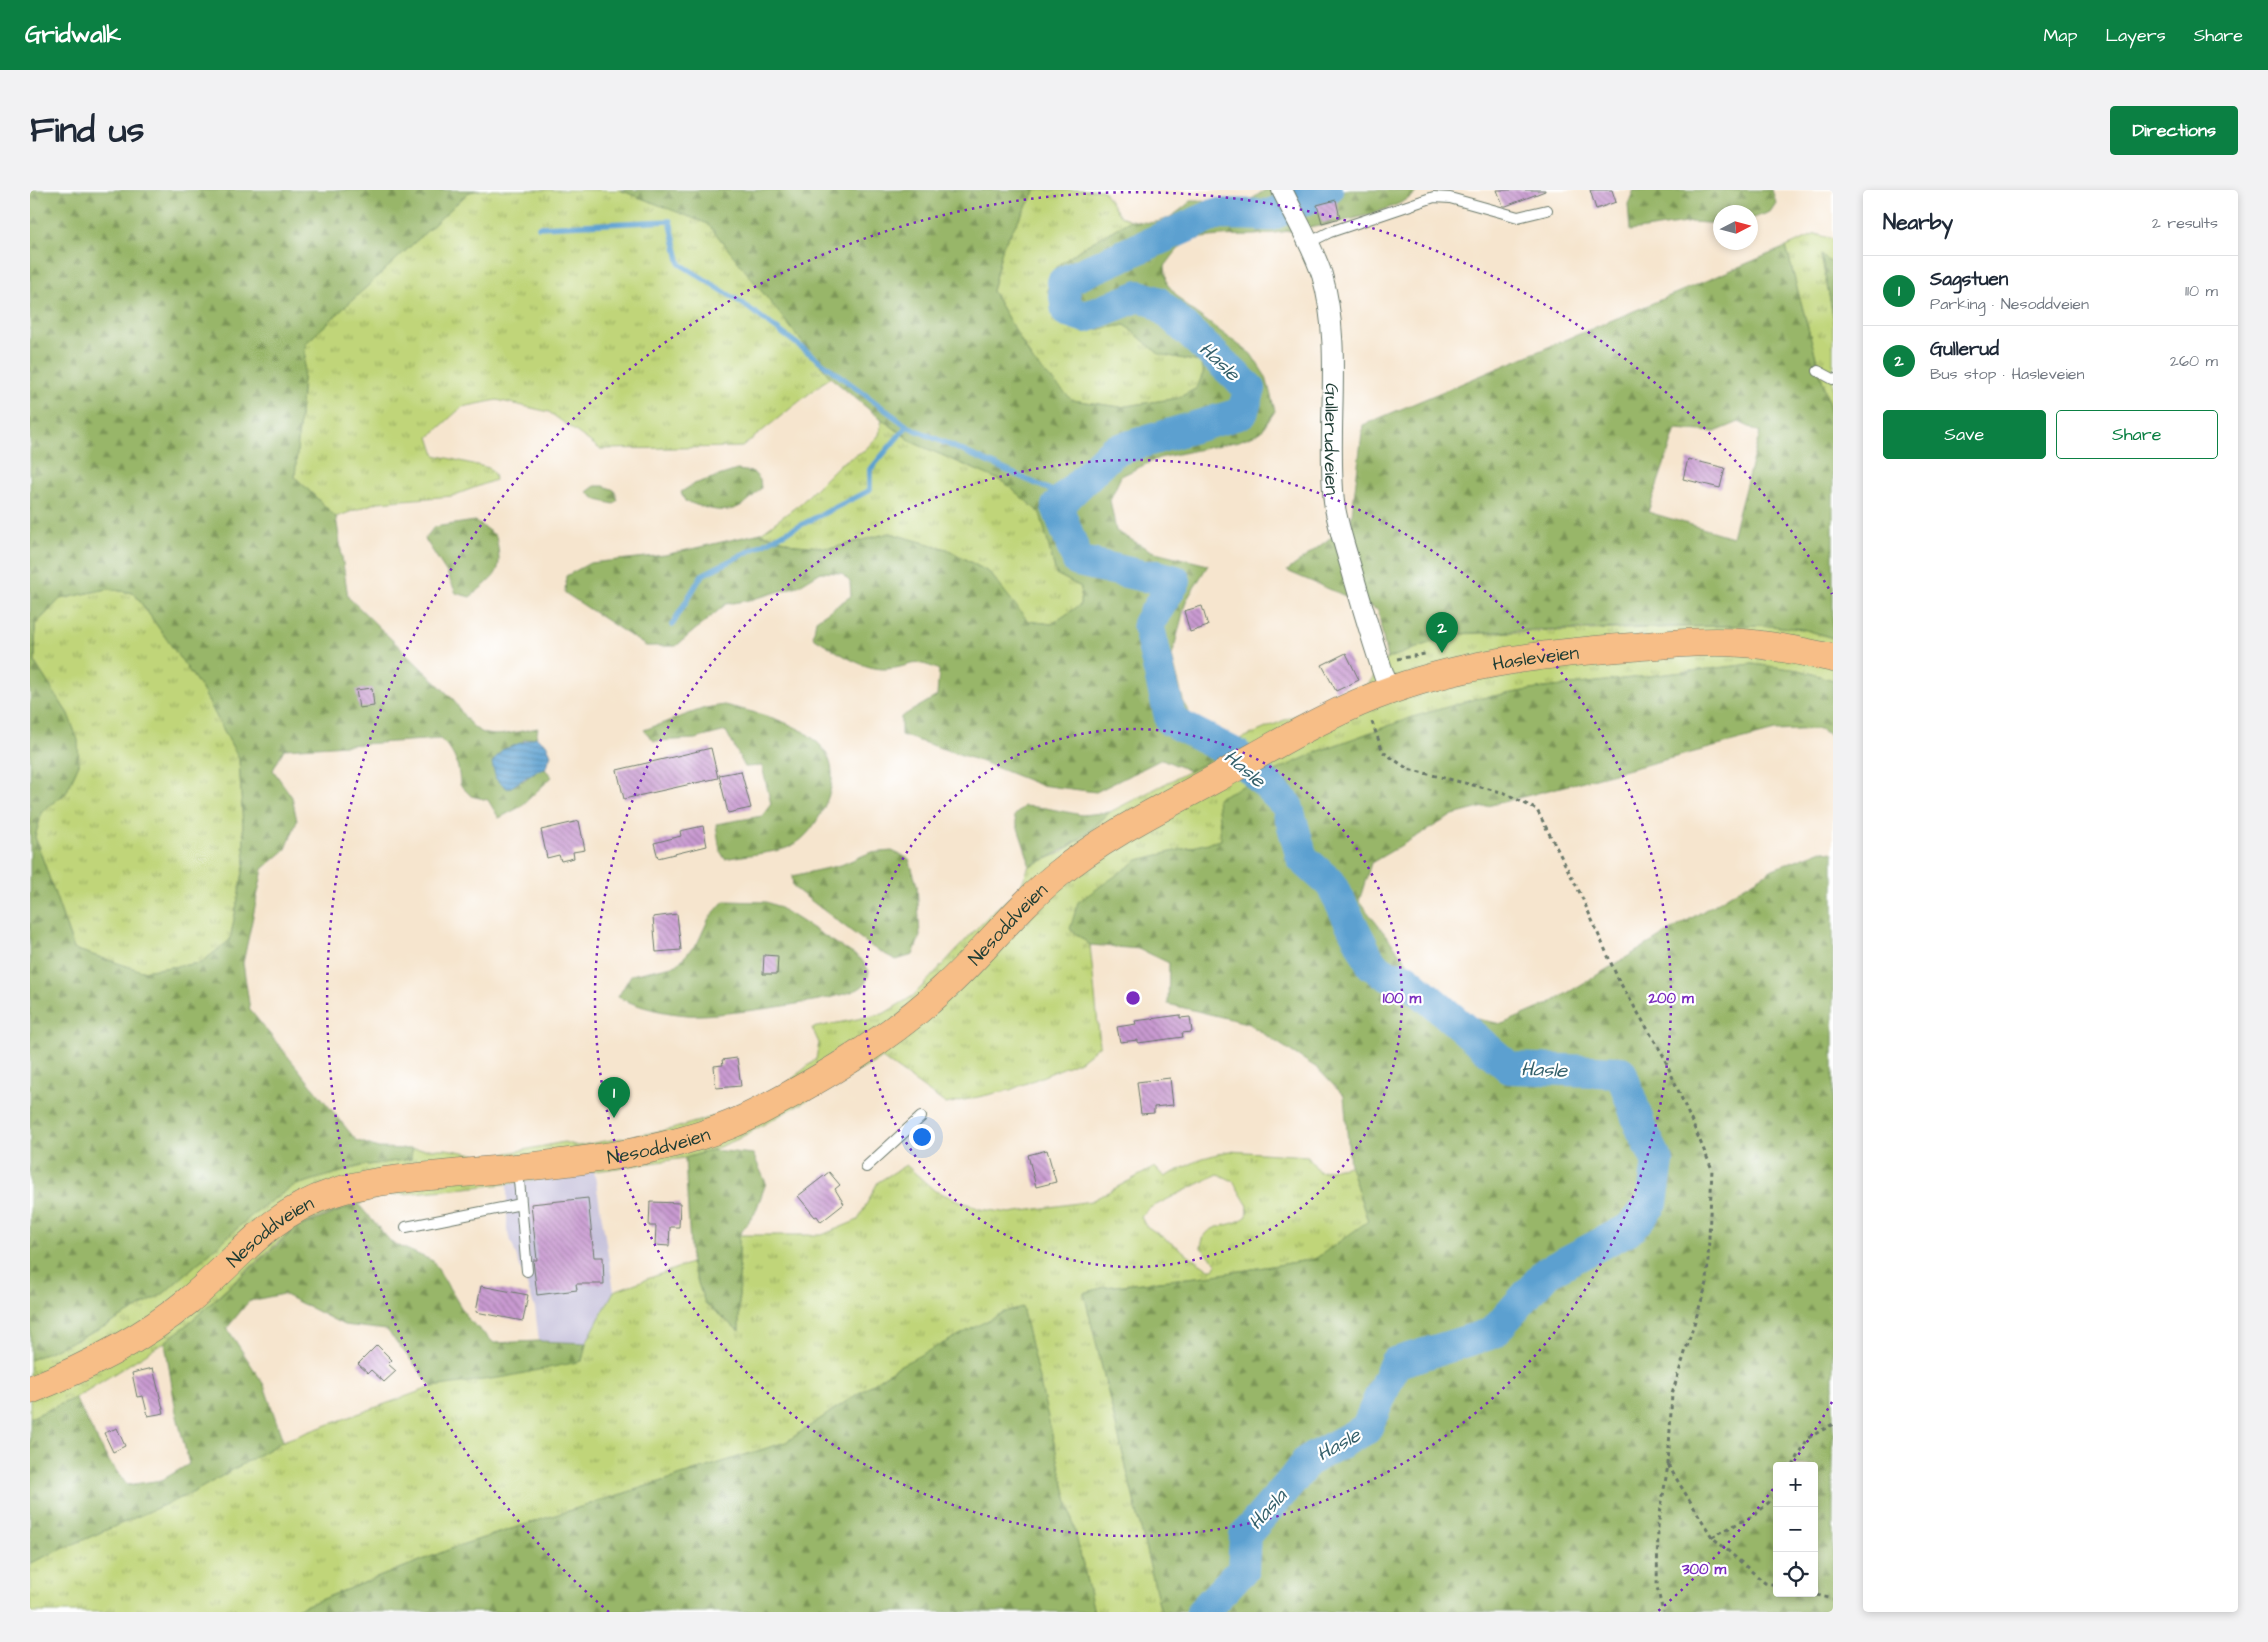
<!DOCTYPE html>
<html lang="en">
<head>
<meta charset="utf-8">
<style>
	body { margin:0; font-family:"Architects Daughter",sans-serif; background:#f2f2f3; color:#1f2937 }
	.controls { position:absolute; right:15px; bottom:15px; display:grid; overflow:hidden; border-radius:5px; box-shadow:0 2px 8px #0003 }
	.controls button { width:45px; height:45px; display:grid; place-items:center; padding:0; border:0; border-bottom:1px solid #e0e1e3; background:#fff; color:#1f2937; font:25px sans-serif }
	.compass { position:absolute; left:1683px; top:15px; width:45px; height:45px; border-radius:50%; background:#fff; box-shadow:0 2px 8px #0003; rotate:84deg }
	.you { position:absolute; left:891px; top:946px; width:18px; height:18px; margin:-12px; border:4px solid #fff; border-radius:50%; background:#1a73e8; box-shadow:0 0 0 8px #1a73e833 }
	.badge { display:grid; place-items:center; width:32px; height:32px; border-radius:50%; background:#0b8043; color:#fff; font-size:16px; font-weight:700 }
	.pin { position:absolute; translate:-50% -41px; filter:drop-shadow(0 1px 2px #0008) }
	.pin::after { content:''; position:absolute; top:26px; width:18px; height:15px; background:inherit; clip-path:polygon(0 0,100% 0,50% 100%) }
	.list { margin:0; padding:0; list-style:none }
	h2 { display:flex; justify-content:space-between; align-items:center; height:65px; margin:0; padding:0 20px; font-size:21px }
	h2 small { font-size:16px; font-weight:400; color:#747a83 }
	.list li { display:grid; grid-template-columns:32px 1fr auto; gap:15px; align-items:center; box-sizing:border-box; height:70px; padding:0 20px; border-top:1px solid #e0e1e3 }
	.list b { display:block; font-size:19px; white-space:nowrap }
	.list p { margin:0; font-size:16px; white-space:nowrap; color:#747a83 }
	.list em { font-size:16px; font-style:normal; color:#747a83 }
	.actions { display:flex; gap:10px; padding:15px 20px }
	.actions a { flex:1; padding:11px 0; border:1px solid #0b8043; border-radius:5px; text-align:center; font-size:18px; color:#0b8043 }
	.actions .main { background:#0b8043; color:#fff }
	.icon { flex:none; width:28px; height:28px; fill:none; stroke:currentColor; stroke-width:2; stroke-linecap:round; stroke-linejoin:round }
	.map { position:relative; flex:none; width:1803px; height:1422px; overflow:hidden; border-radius:5px }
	header { display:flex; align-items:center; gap:30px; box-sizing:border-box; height:70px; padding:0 25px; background:#0b8043; color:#fff }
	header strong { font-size:24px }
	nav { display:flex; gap:28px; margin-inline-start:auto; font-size:18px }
	.intro { display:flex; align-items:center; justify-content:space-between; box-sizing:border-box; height:120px; padding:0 30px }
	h1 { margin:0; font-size:35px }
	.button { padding:12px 22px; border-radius:5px; background:#0b8043; color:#fff; font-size:18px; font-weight:700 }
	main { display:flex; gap:30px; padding:0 30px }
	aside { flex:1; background:#fff; border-radius:5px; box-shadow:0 2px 8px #0003 }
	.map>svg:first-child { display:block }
	.industrial { fill:#c5c0da }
	.grass { fill:url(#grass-tufts); stroke:#708956; fill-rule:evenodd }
	.forest { fill:url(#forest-firs); stroke:#5c7a4e; fill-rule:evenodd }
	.water { fill:url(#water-rules); stroke:#3d6e82 }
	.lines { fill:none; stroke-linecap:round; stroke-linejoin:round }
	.stream { stroke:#5ba0d0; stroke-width:5.5 }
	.river { stroke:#5ba0d0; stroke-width:32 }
	.building { fill:url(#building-back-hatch) }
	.lane-casing { stroke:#6a786a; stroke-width:12 }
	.street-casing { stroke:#6a786a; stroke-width:22 }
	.primary-casing { stroke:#6a786a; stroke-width:29 }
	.path { stroke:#6a786a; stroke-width:3; stroke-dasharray:4 4; stroke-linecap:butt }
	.lane { stroke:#fff; stroke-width:10 }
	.street { stroke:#fff; stroke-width:20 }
	.primary { stroke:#f7be87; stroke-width:28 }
	.ring { fill:none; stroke:#7b2cbf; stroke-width:2.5; stroke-dasharray:2.5 5 }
	.labels { text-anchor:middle; stroke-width:4.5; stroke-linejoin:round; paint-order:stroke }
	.street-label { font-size:19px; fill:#1f3d34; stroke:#fff }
	.water-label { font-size:20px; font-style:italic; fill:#34606b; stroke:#fff }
	.centre { fill:#7b2cbf; stroke:#fff; stroke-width:2.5 }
	.ring-label { font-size:15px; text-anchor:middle; font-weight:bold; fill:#7b2cbf; stroke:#fff; stroke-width:4.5; stroke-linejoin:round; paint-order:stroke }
</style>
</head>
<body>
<header>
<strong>Gridwalk</strong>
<nav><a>Map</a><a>Layers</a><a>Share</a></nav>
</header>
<div class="intro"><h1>Find us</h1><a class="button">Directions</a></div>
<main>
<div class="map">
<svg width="1803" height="1422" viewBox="0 0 1803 1422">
	<defs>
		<pattern id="grass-tufts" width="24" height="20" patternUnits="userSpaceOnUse" patternTransform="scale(1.25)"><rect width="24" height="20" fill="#c0d579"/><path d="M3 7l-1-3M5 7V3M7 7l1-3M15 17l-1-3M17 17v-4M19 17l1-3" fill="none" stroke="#9bae64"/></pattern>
		<pattern id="forest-firs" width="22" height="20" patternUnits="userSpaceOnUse" patternTransform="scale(1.25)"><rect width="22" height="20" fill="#98b669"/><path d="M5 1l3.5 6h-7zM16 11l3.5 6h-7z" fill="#7b9557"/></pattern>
		<pattern id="water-rules" width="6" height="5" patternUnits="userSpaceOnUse" patternTransform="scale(1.25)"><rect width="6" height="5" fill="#5ba0d0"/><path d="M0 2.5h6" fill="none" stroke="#4b84aa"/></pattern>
		<pattern id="building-back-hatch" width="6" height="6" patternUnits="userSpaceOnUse" patternTransform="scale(1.25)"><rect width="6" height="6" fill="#c99ad1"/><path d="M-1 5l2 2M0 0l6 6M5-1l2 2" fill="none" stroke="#a37faa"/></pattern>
	</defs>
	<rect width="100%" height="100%" fill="#fff"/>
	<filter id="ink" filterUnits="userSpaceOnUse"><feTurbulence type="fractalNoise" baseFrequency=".02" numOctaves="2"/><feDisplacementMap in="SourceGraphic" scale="10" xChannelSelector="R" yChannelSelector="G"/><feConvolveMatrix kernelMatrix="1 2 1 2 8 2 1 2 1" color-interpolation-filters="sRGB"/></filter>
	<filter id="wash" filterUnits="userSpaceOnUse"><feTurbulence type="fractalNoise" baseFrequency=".0096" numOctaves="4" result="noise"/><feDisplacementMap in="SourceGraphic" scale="20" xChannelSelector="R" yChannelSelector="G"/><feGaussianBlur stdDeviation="1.12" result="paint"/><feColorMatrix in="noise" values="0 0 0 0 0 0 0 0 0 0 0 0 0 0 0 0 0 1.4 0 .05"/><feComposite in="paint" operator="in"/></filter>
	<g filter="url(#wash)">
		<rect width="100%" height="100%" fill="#f6e5ce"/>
		<path class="industrial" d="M 564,980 L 584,1101 L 556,1153 L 509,1151 L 505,1118 L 477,1040 L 477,994 Z"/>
		<path class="grass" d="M 450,0 L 590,0 L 678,33 L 800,187 L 712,257 L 570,259 L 519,222 L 467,210 L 432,217 L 399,247 L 405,265 L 459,278 L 464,284 L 465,290 L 422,306 L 348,312 L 306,327 L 265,287 L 276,153 L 439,2 Z
			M 1006,0 L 1073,0 L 1090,26 L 1101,30 L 1052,58 L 1025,78 L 1052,142 L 1095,135 L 1129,164 L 1170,172 L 1174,181 L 1167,198 L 1148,208 L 1090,217 L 1042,210 L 1003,171 L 962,101 L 973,56 Z
			M 1786,44 L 1803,49 L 1803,74 L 1791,65 L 1803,126 L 1803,230 L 1756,57 Z
			M 852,229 L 884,253 L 974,292 L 1011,324 L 1026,384 L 1051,397 L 1050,416 L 1022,434 L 997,431 L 960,383 L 917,359 L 859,343 L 803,358 L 766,355 L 731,343 L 771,313 L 810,274 L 835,260 L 849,245 Z
			M 77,399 L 104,403 L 172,499 L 209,569 L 215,672 L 200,750 L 171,773 L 112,781 L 44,759 L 5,647 L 12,621 L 36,603 L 49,574 L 38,524 L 5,473 L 5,435 L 30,409 Z
			M 1730,435 L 1773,439 L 1803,448 L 1803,490 L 1769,480 L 1722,474 L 1507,499 L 1445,509 L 1383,527 L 1289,561 L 1191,650 L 1108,670 L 1040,739 L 1060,755 L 1070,855 L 1050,871 L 980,900 L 916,914 L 852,868 L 708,949 L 682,960 L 655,968 L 477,994 L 353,1006 L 289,1027 L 266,1038 L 247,1053 L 159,1133 L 135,1152 L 45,1208 L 0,1228 L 0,1170 L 68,1140 L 133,1104 L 229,1019 L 263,996 L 331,976 L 381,969 L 382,959 L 416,959 L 450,965 L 473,964 L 534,952 L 548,956 L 642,939 L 698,922 L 756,894 L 786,869 L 789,853 L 782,838 L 853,824 L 883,806 L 962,722 L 989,700 L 999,676 L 1031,663 L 1058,643 L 1080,622 L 1193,564 L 1199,554 L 1338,494 L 1357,469 L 1424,444 Z
			M 1199,961 L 1278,966 L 1289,982 L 1320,976 L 1338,1032 L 1285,1069 L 1185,1085 L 1075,1097 L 1054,1103 L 1131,1422 L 1064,1422 L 992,1118 L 869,1176 L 756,1252 L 431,1355 L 259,1422 L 0,1422 L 0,1373 L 164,1302 L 253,1251 L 402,1197 L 552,1171 L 556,1153 L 584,1101 L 661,1073 L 675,1113 L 709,1141 L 709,1045 L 792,1045 L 828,1030 L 848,992 L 876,975 L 905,1001 L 950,1019 L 980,1023 L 1061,1011 L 1125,977 L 1134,987 L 1173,968 ZM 1188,984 L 1203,991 L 1218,1016 L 1217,1026 C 1199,1041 1174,1029 1171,1058 L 1187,1073 L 1184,1079 L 1179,1079 L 1115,1035 L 1111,1027 L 1120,1018 Z"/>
		<path class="forest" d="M 0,0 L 450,0 L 439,2 L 276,153 L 265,287 L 306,327 L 318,407 L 424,510 C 450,556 462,546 508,538 L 506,547 L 493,550 L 492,592 L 506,581 L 515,579 L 522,587 L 490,617 L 469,628 L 458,610 L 441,606 L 430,595 C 429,575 425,562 410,549 L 254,559 L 243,580 L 262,607 L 267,631 L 256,659 L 233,679 L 213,773 L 220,820 L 326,950 L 348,958 L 382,959 L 381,969 L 331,976 L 263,996 L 229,1019 L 133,1104 L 68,1140 L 0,1170 ZM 77,399 L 104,403 L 172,499 L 209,569 L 215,672 L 200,750 L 171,773 L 112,781 L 44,759 L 5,647 L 12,621 L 36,603 L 49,574 L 48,550 L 38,524 L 5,473 L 5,435 L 30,409 Z
			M 590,0 L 1006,0 L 973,56 L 962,101 L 1003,171 L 1042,210 L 1090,217 L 1148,208 L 1167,198 L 1174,181 L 1170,172 L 1129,164 L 1095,135 L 1052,142 L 1033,132 L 1017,100 L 1025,78 L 1052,58 L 1101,30 C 1130,37 1140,29 1161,11 L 1219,11 L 1235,0 L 1389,0 C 1366,27 1261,42 1225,45 C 1206,46 1169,44 1153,55 C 1146,60 1141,69 1135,76 L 1137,94 L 1156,116 L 1221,164 L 1236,187 L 1245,221 L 1231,242 L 1209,251 L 1129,268 L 1091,286 L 1080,310 L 1086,341 L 1121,361 L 1178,375 L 1156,411 L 1142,466 L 1154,514 L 1165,532 L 1199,554 L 1193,564 L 1160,581 L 1132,569 L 1066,602 L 1010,595 L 950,571 L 871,545 L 871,527 L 907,506 L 909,480 C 881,466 880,479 853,479 C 828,478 804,459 783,447 L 786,430 L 821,406 L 820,392 L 811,383 L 791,382 L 768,396 L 720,410 L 696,414 L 646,456 L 616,456 L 535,403 L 536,386 L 560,373 L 635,365 L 731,343 L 766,355 L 803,358 L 859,343 L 917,359 L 960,383 L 998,431 L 1022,434 L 1050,415 L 1051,397 L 1026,384 L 1010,323 L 974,292 L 884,253 L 842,222 L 800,187 L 678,34 Z
			M 1604,0 L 1742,0 L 1746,13 L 1740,22 L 1721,29 L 1720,22 L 1690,22 L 1690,34 L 1663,32 L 1600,41 L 1598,14 Z
			M 1756,57 L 1803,230 L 1803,448 L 1773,439 L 1730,435 L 1503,440 L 1424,444 L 1357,469 L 1348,420 L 1257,381 L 1321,332 L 1333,235 ZM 1709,232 L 1730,242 L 1702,347 L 1618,322 L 1646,239 L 1685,242 Z
			M 1791,65 L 1803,74 L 1803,126 L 1803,125 Z
			M 707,280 L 723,282 L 730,290 L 731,298 C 705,328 689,323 655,311 L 651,302 L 664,294 Z
			M 565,296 L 574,296 L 584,300 L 588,310 L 584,314 L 567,310 L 557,302 Z
			M 445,331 L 466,346 C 473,384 469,383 440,407 L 426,403 L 417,383 L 395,349 L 404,337 Z
			M 1722,474 L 1769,480 L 1803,490 L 1803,546 L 1789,539 L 1745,541 L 1423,625 L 1341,673 L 1329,711 L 1417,823 L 1472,834 L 1519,814 L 1743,679 L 1792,660 L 1803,663 L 1803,1422 L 1131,1422 L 1054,1103 L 1075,1097 L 1185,1085 L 1285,1069 L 1338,1031 L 1320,976 L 1314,906 L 1287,878 L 1217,833 L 1138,814 L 1139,773 L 1110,759 L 1060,755 L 1040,739 L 1048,712 L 1108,670 L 1191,650 L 1187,608 L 1289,561 L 1383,527 L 1445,509 L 1507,499 ZM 1747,1276 L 1784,1276 L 1784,1403 L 1747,1403 Z
			M 694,515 C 744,527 827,544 795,615 C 788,631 776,650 759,657 C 746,663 712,665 695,669 L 690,661 L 686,634 L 732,626 L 741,614 L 732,576 L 715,577 L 696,541 L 665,549 L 624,551 L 614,540 L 675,518 Z
			M 994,616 L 1016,618 L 1052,625 L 1080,622 C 1052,649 1036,661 999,676 L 998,668 L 984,626 Z
			M 862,661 L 879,669 L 887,695 L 890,746 L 883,765 L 866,770 L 842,757 L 763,697 L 762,686 L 811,675 L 839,663 Z
			M 694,711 L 736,712 L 747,716 L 831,769 L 839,781 C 838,789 836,795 828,799 C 807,811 684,827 658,825 C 634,823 610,818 588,807 L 601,785 L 647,775 L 668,752 L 679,728 Z
			M 682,960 L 723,964 L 736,993 L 725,1023 L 709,1045 L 709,1141 L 675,1113 L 661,1073 L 655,968 Z
			M 328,1014 L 362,1053 L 403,1071 L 438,1129 L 464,1153 L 509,1151 L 556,1153 L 552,1171 L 475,1187 L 402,1197 L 357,1140 L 314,1135 L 253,1104 L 219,1111 L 197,1138 L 234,1195 L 253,1251 L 164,1302 L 0,1373 L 0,1228 L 45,1208 L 78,1270 L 97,1295 L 132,1290 L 159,1274 L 146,1222 L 135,1152 L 159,1133 L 266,1038 Z
			M 992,1117 L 1064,1422 L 259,1422 L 431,1355 L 756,1252 L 869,1176 L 974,1122 Z"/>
		<path class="water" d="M 506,547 L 516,554 L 521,565 L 515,579 L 506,581 L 478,599 L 466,589 L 462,573 L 472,560 Z"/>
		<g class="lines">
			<path class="stream" d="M 509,37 L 640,31 L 650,74 L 712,113 L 877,236 L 1036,307
				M 642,435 L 672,385 L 840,300 L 840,280 L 877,236"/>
			<path class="river" d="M 1172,1422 L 1213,1379 L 1215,1345 L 1262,1291 L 1277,1271 L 1336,1239 L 1365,1173 L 1463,1143 L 1517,1082 L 1601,1038 L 1622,1013 L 1628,972 L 1610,936 L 1591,882 L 1480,878 L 1376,789 L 1359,786 L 1342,775 L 1301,694 L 1272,668 L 1257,615 L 1207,565 L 1141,531 L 1118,434 L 1145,391 L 1127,386 L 1113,386 L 1048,371 L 1027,316 L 1083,261 L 1212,223 L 1220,199 L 1127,112 L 1109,106 L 1056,127 L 1037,121 L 1033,92 L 1186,24 L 1240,25 L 1297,0"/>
		</g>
		<g id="blocks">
			<path class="building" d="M 1467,0 L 1515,0 L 1515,1 L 1476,16 L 1473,16 Z
				M 1560,0 L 1582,0 L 1586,12 L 1566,19 Z
				M 1306,10 L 1310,28 L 1292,33 L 1287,15 Z
				M 1658,269 L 1695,278 L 1690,298 L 1653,289 Z
				M 1172,416 L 1178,436 L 1160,442 L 1154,421 Z
				M 1316,463 L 1329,490 L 1306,501 L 1292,475 Z
				M 342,498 L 344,516 L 329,518 L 326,500 Z
				M 681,558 L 688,588 L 594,609 L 587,580 Z
				M 711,581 L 721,618 L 698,623 L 689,585 Z
				M 549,631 L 555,660 L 543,662 L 544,668 L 531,671 L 529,665 L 517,668 L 511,640 Z
				M 673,636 L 677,656 L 628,668 L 624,653 L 651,646 L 650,641 Z
				M 647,724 L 651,760 L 626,762 L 623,727 Z
				M 734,765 L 748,766 L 747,784 L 733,784 Z
				M 1150,825 L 1150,828 L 1160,827 L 1162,842 L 1152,843 L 1153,847 L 1108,853 L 1108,850 L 1090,852 L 1087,837 L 1106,834 L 1105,831 Z
				M 707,868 L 711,896 L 686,898 L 684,876 L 693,875 L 692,870 Z
				M 1140,888 L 1143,915 L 1124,917 L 1124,923 L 1111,924 L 1107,892 Z
				M 1017,960 L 1026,992 L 1006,997 L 998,965 Z
				M 799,982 L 810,995 L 805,999 L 814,1014 L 791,1032 L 787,1026 L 785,1027 L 768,1006 Z
				M 558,1008 L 564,1067 L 573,1067 L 574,1094 L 546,1094 L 547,1100 L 507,1105 L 503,1070 L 507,1070 L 501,1014 Z
				M 620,1012 L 650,1013 L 649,1037 L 640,1037 L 639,1056 L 625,1055 L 626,1036 L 619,1036 Z
				M 451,1096 L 498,1105 L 493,1131 L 446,1122 Z
				M 347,1155 L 362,1170 L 358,1174 L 366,1181 L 354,1192 L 341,1180 L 338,1183 L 328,1174 Z
				M 123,1178 L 134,1223 L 118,1226 L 113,1206 L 107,1207 L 102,1183 Z
				M 87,1238 L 95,1256 L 83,1262 L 74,1243 Z"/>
		</g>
	</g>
	<g filter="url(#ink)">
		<use href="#blocks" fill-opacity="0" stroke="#6a786a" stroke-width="1"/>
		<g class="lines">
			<defs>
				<path id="lane" d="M 1280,52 L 1300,42 L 1404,7 L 1420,8 L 1488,27 L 1517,20
					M 1788,181 L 1803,189
					M 836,977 L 891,927
					M 488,979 L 497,1081
					M 376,1037 L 491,1014"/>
				<g id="street">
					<path id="s1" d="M 1252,0 C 1266,29 1282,55 1292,85 C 1313,156 1296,239 1304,312 C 1308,338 1317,363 1324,388 C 1335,426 1346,463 1359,500"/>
				</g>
				<g id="primary">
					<path id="s2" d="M 0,1200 C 57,1177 111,1150 158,1111 C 209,1069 236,1025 302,1003 C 341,990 382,988 422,984 C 521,974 639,968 728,922 C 793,888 859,849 913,799 C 953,763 985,719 1027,685 C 1074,646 1130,619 1183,590 C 1241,558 1300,521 1364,499 C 1441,472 1521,463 1602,457 C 1639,454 1676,450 1713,453 C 1744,455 1773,462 1803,468"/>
				</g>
			</defs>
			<use href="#lane" class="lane-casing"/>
			<use href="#street" class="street-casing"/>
			<use href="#primary" class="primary-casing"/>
			<path class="path" d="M 1367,469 L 1395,464
				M 1342,532 L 1353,562 L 1378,579 L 1475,603 L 1507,620 L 1550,703 L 1589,791 L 1633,865 L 1682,979 L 1677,1093 L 1642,1204 L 1638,1275 L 1628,1336 L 1627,1397 L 1633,1422
				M 1638,1275 L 1682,1347 L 1735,1393 L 1747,1395
				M 1763,1276 L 1778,1248 L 1803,1234
				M 1682,1347 L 1726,1324 L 1747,1305
				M 1779,1403 L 1803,1409"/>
			<use href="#lane" class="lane"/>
			<use href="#street" class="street"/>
			<use href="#primary" class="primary"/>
		</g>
	</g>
	<g class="ring">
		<circle cx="1103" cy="808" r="269"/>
		<circle cx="1103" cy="808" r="538"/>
		<path d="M1802 1212A807 807 0 0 1 1764 1271M1743 1299A807 807 0 0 1 1627 1422M579 1422A807 807 0 1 1 1802 404"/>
	</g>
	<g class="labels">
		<g class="street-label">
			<text dy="7" stroke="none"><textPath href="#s1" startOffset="259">Gullerudveien</textPath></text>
			<text dy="7" stroke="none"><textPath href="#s2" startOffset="1715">Hasleveien</textPath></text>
			<text dy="7" stroke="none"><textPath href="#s2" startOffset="1114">Nesoddveien</textPath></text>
			<text dy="7" stroke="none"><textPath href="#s2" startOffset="694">Nesoddveien</textPath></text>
			<text dy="7" stroke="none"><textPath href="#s2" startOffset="290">Nesoddveien</textPath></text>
		</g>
		<g class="water-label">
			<text transform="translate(1190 171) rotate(43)" y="7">Hasle</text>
			<text transform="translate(1215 578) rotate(40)" y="7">Hasle</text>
			<text transform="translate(1514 879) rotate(2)" y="7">Hasle</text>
			<text transform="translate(1308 1254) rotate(-29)" y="7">Hasle</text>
			<text transform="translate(1237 1319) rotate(-48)" y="7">Hasla</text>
		</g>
	</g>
	<circle cx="1103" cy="808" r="8" class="centre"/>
	<g class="ring-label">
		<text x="1372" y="813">100 m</text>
		<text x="1641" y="813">200 m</text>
		<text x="1674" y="1384">300 m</text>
	</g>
</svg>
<div class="controls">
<button>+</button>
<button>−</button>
<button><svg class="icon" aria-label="locate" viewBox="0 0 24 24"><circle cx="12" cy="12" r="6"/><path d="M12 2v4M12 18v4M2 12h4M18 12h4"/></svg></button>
</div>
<svg class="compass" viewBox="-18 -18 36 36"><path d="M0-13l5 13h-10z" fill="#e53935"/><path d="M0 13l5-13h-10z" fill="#747a83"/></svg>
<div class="you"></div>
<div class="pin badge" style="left:584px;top:928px">1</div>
<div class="pin badge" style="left:1412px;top:463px">2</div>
</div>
<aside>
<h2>Nearby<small>2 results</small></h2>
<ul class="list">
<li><span class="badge">1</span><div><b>Sagstuen</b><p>Parking · Nesoddveien</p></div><em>110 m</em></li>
<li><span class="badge">2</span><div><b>Gullerud</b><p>Bus stop · Hasleveien</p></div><em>260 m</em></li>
</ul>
<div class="actions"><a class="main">Save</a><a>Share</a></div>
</aside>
</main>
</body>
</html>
